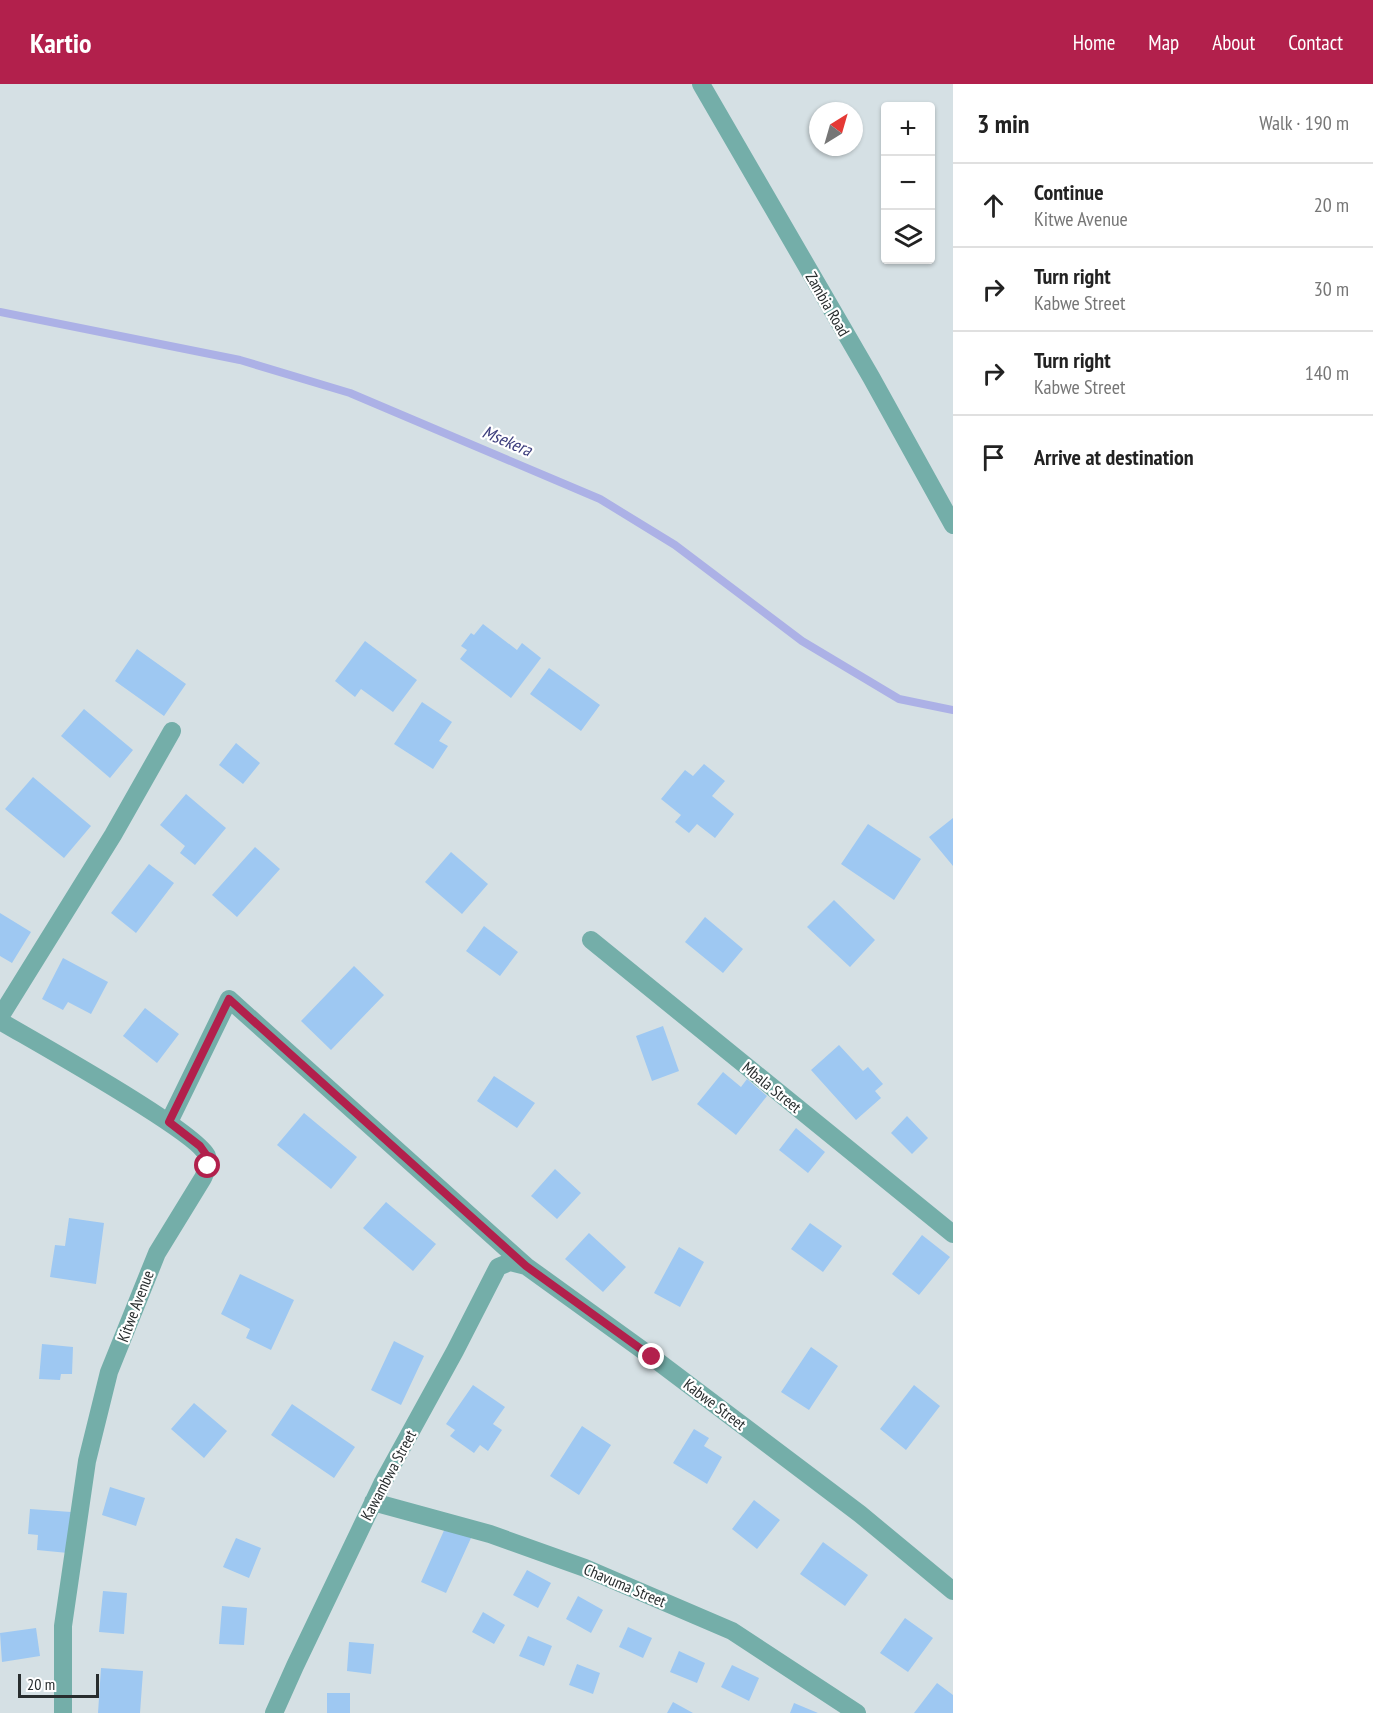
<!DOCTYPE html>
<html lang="en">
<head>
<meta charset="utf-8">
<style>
	body { margin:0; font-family:"PT Sans Narrow",sans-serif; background:#f2f2f2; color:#222 }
	.controls { position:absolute; right:18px; top:18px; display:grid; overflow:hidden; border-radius:6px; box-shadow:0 2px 4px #0004 }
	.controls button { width:54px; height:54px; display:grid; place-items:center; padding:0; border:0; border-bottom:2px solid #e0e0e0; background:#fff; color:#222; font:30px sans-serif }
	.compass { position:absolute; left:809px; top:18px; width:54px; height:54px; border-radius:50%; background:#fff; box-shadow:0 2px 4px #0004; rotate:37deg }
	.scale { position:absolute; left:18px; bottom:15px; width:81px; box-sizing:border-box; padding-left:6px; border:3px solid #282d2e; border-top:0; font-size:16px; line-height:21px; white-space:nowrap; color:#282d2e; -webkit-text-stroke:4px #fff; paint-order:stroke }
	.stop { position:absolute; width:18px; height:18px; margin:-14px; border:4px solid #b2204c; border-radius:50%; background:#fff }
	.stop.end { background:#b2204c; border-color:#fff; box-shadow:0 2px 6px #0008 }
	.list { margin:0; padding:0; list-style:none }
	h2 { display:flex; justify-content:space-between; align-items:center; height:78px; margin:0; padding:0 24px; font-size:26px }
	h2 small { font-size:20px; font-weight:400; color:#767676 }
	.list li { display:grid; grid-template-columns:39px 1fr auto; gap:18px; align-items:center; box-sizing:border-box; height:84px; padding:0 24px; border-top:2px solid #e0e0e0 }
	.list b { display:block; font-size:22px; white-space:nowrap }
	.list p { margin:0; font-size:20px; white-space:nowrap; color:#767676 }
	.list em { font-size:20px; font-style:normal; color:#767676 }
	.icon { flex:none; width:33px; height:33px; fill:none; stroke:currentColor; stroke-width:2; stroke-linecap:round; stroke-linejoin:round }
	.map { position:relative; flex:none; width:953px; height:1629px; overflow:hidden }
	header { display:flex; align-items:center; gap:36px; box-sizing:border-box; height:84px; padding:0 30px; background:#b2204c; color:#fff }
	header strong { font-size:28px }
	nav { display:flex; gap:33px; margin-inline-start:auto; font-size:21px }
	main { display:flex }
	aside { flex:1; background:#fff }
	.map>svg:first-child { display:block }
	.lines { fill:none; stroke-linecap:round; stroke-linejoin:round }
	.stream { stroke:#acb1e6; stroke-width:8 }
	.building { fill:#9ec8f2 }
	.minor { stroke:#74aea9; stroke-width:18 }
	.tertiary { stroke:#74aea9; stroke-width:18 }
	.route { stroke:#b2204c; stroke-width:8 }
	.labels { text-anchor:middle; stroke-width:4.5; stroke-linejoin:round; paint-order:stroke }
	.street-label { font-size:16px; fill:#282d2e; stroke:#fff }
	.water-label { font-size:18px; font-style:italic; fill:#3d3e7d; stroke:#fff }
</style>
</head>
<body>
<header>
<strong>Kartio</strong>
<nav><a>Home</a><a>Map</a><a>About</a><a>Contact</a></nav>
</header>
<main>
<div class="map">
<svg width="953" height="1629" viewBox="0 0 953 1629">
	<rect width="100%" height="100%" fill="#d5e0e4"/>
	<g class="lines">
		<path class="stream" d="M 0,228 L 240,276 L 350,309 L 600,415 L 675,461 L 802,557 L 899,615 L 953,626"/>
	</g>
	<path class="building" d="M 483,540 L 517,566 L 522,559 L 541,574 L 511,614 L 460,575 L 467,566 L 461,562 L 471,549 L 474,551 Z
		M 365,557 L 417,596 L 393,628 L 361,605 L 355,613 L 335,597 Z
		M 137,565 L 186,600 L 164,632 L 115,597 Z
		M 549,584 L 600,621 L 581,647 L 530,610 Z
		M 422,618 L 452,638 L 439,657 L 448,662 L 433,685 L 394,660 Z
		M 84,625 L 133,666 L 110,694 L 61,652 Z
		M 236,659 L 260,679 L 243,700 L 219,681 Z
		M 704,680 L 725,697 L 712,712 L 734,730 L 715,754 L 697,740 L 689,749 L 675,738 L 681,731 L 661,715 L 685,686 L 693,692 Z
		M 33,693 L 91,742 L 64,774 L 5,725 Z
		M 186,710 L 226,744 L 195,781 L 180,769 L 185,762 L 160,741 Z
		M 953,734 L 953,782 L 929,753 Z
		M 868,740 L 921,775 L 894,816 L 841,780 Z
		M 255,763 L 280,785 L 237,833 L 212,811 Z
		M 451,768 L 488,800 L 462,830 L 425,798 Z
		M 149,780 L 174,799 L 136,849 L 111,829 Z
		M 834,816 L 875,856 L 850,883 L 807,843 Z
		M 0,829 L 31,848 L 12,879 L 0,872 Z
		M 705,833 L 743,865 L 723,889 L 685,858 Z
		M 484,842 L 518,868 L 500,892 L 466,867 Z
		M 63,874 L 108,898 L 91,930 L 68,918 L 63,926 L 42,915 Z
		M 354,882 L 384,911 L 331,966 L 301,937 Z
		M 145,924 L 179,950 L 157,979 L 123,952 Z
		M 663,942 L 679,987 L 652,997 L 636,952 Z
		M 839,961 L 863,987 L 868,983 L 883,1000 L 875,1007 L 881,1014 L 856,1036 L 811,986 Z
		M 723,988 L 741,1003 L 747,995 L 767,1012 L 736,1051 L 697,1020 Z
		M 494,992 L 535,1019 L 517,1044 L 477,1017 Z
		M 304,1029 L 357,1073 L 331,1105 L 277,1061 Z
		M 907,1032 L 928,1054 L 912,1070 L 891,1049 Z
		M 796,1044 L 825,1068 L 808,1089 L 779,1066 Z
		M 555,1085 L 581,1109 L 557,1135 L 531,1112 Z
		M 386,1118 L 436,1160 L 413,1187 L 363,1144 Z
		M 69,1134 L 104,1139 L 96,1200 L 50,1193 L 55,1161 L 65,1162 Z
		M 810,1139 L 842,1162 L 823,1188 L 791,1165 Z
		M 589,1149 L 626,1183 L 603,1208 L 565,1175 Z
		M 922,1151 L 950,1173 L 919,1211 L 892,1190 Z
		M 679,1163 L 704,1178 L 680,1223 L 654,1209 Z
		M 240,1190 L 294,1216 L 271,1266 L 246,1254 L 250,1245 L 221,1230 Z
		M 394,1257 L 424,1272 L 401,1321 L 371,1306 Z
		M 42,1260 L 73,1263 L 72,1290 L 61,1290 L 60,1296 L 39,1295 Z
		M 811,1263 L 838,1282 L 809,1326 L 781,1308 Z
		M 473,1301 L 505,1323 L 493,1340 L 502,1346 L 488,1367 L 480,1361 L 474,1369 L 450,1352 L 455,1346 L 446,1340 Z
		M 914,1301 L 940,1322 L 906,1366 L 880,1345 Z
		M 194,1319 L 227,1347 L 204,1374 L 171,1345 Z
		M 292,1320 L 355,1363 L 334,1394 L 271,1351 Z
		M 582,1342 L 611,1361 L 579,1411 L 550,1392 Z
		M 694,1345 L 709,1354 L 704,1362 L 722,1373 L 707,1400 L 673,1379 Z
		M 110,1403 L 145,1414 L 136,1442 L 102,1431 Z
		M 754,1416 L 780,1436 L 757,1465 L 732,1445 Z
		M 30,1425 L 71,1428 L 68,1469 L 37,1466 L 38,1451 L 28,1450 Z
		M 446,1442 L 471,1454 L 446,1509 L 421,1498 Z
		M 236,1454 L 261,1464 L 249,1494 L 223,1483 Z
		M 823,1458 L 868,1491 L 845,1522 L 800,1490 Z
		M 527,1486 L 551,1499 L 538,1524 L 513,1511 Z
		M 103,1507 L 127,1509 L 124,1550 L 99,1548 Z
		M 578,1512 L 603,1526 L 591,1549 L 566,1535 Z
		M 222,1522 L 247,1524 L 244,1561 L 219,1560 Z
		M 483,1528 L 505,1541 L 494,1560 L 472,1548 Z
		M 905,1534 L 933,1554 L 908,1588 L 880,1569 Z
		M 628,1543 L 652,1554 L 643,1574 L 619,1563 Z
		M 36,1544 L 40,1572 L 2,1578 L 0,1549 Z
		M 528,1552 L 552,1562 L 544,1582 L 519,1572 Z
		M 349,1558 L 374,1560 L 371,1590 L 347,1587 Z
		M 679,1567 L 705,1579 L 697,1599 L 670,1588 Z
		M 577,1580 L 600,1589 L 593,1610 L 569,1601 Z
		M 732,1581 L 759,1594 L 749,1617 L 721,1603 Z
		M 101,1584 L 143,1587 L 140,1629 L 98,1629 Z
		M 937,1599 L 953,1611 L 953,1629 L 914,1629 Z
		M 327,1609 L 350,1609 L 350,1629 L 327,1629 Z
		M 673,1618 L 693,1629 L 667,1629 Z
		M 794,1619 L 818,1629 L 790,1629 Z"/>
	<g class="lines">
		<path class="minor" d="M 591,856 L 953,1150
			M 0,933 L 113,751 L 172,647
			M 0,937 C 32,956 198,1048 207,1072 C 210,1079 206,1087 203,1094 L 157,1169 L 109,1288 L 87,1377 L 63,1542 L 63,1629
			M 169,1038 L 229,915 L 526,1182 L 652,1273 L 860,1430 L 953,1507
			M 373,1418 L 490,1450 L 585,1484 L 732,1547 L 857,1629
			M 274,1629 L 295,1582 L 383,1398 L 455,1267 L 498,1183 L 510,1178 L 526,1182"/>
		<path class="tertiary" d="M 701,0 L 871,293 L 953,441"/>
	</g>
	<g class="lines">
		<path class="route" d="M 208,1082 L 207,1072 L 200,1062 L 169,1038 L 229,915 L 526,1182 L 652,1273"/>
	</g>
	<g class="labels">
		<g class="street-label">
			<text transform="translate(828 220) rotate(60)" y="6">Zambia Road</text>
			<text transform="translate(772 1003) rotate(39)" y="6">Mbala Street</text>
			<text transform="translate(135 1222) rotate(-69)" y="6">Kitwe Avenue</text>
			<text transform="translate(715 1320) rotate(37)" y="6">Kabwe Street</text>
			<text transform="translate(388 1391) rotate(-62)" y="6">Kawambwa Street</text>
			<text transform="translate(625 1501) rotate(23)" y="6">Chavuma Street</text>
		</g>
		<g class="water-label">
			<text transform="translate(507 357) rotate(23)" y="6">Msekera</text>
		</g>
	</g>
</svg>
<div class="controls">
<button>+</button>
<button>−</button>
<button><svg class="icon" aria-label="layers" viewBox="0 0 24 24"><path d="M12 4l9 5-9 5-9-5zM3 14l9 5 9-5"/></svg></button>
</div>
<svg class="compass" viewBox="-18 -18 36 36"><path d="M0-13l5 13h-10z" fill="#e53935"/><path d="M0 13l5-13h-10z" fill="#767676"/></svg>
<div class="scale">20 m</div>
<div class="stop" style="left:208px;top:1082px"></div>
<div class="stop end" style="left:652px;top:1273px"></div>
</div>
<aside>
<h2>3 min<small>Walk · 190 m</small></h2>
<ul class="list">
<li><svg class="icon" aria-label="ahead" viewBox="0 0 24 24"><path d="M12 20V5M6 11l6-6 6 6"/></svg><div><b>Continue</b><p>Kitwe Avenue</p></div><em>20 m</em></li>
<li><svg class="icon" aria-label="right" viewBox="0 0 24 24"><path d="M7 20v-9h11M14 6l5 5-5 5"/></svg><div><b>Turn right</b><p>Kabwe Street</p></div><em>30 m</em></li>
<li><svg class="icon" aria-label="right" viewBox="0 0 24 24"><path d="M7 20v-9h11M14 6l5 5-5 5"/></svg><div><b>Turn right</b><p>Kabwe Street</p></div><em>140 m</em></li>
<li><svg class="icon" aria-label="arrive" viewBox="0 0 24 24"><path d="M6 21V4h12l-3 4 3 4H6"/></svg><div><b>Arrive at destination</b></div></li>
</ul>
</aside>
</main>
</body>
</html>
